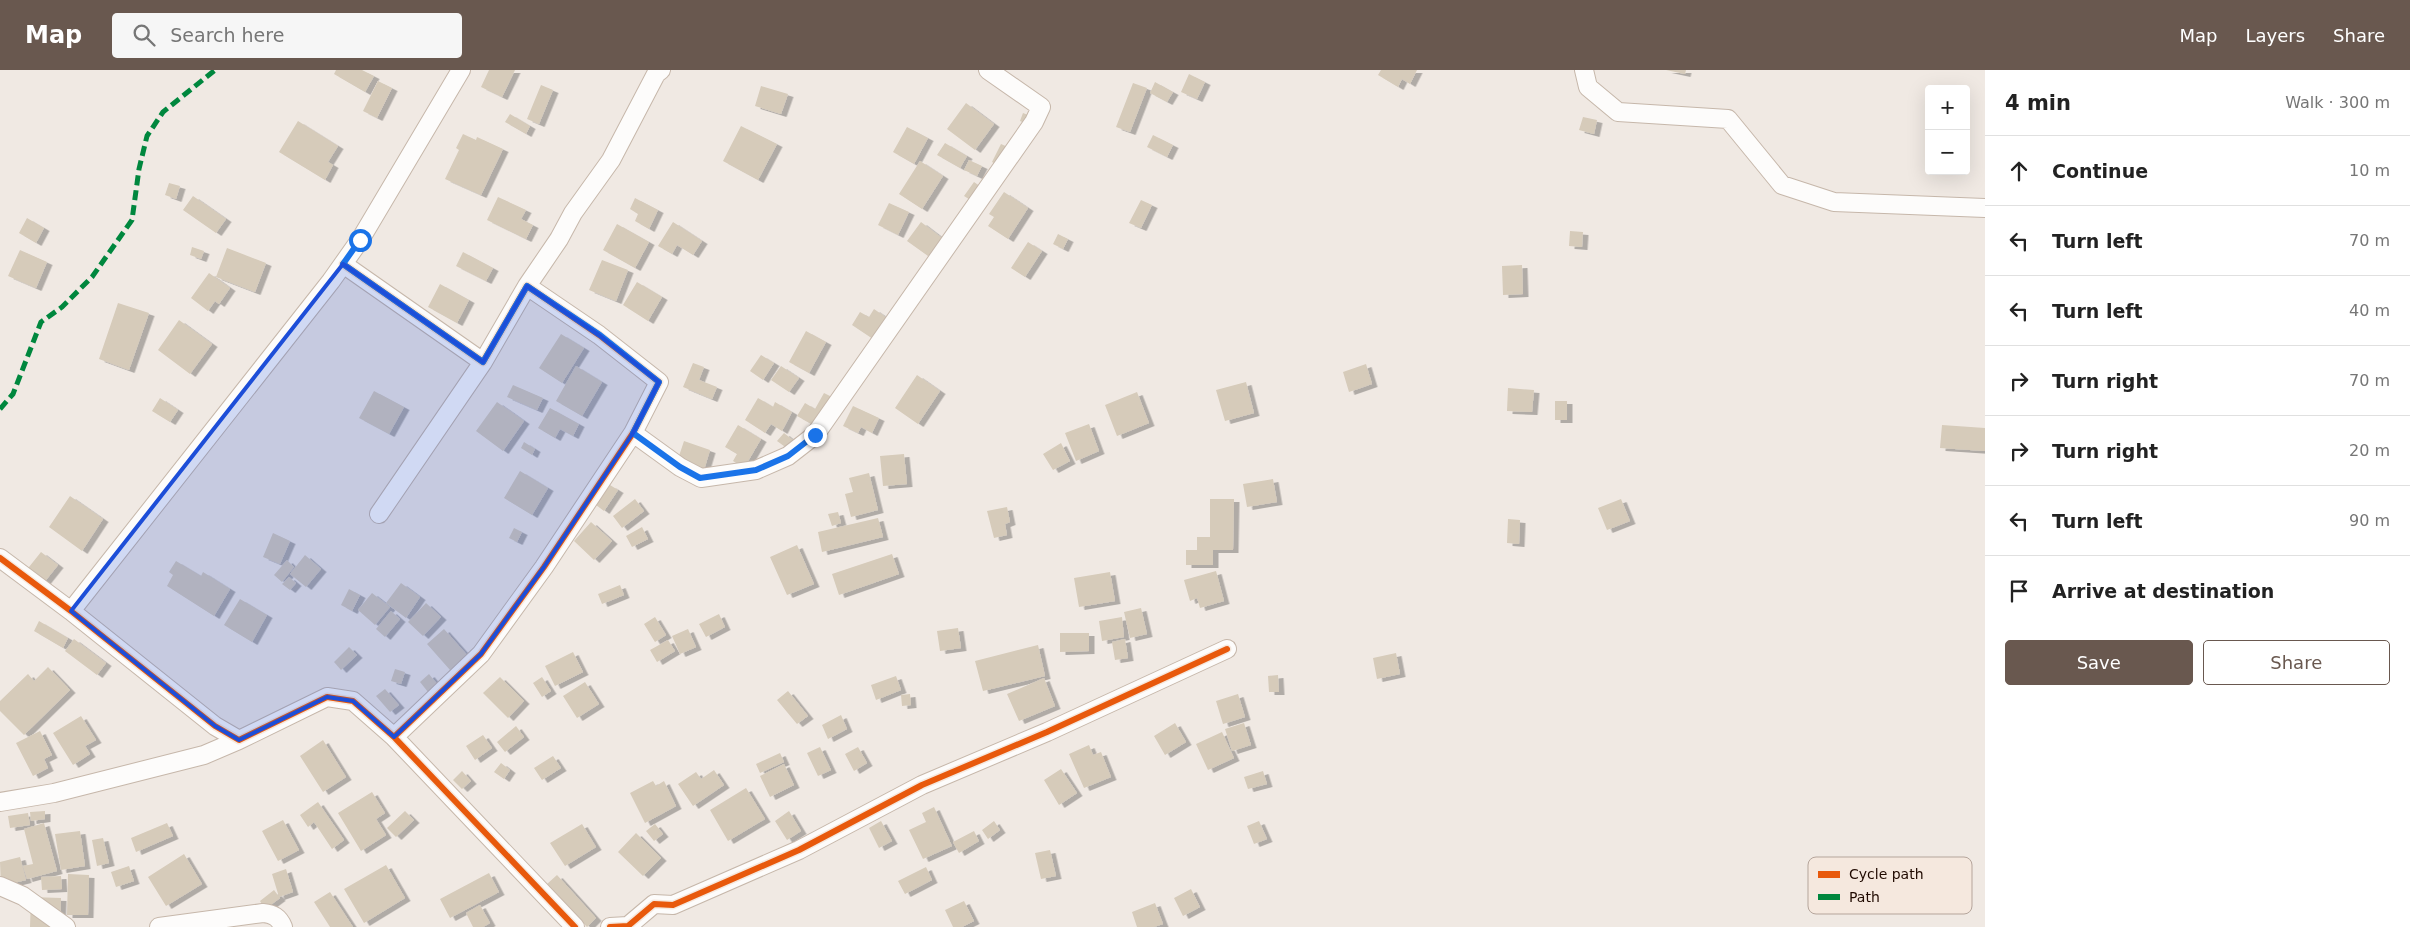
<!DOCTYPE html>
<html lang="en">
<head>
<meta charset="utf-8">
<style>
	body { margin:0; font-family:"DejaVu Sans",sans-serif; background:#f6f6f6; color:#222 }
	.controls { position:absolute; right:15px; top:15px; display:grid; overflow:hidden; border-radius:5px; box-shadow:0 5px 20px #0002 }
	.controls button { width:45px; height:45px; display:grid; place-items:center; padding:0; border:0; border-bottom:1px solid #e0e0e0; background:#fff; color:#222; font:25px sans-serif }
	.stop { position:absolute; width:15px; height:15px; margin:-11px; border:4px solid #1a73e8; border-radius:50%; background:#fff }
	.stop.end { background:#1a73e8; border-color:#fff; box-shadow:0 1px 5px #0008 }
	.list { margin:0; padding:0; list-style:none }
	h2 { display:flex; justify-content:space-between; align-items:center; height:65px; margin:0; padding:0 20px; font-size:21px }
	h2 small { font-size:16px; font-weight:400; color:#767676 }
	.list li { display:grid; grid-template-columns:32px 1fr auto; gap:15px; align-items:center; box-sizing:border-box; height:70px; padding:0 20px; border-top:1px solid #e0e0e0 }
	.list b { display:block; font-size:19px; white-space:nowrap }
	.list em { font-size:16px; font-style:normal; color:#767676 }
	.actions { display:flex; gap:10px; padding:15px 20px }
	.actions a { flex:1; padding:11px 0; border:1px solid #69584f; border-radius:5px; text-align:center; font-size:18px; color:#69584f }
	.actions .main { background:#69584f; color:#fff }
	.icon { flex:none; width:28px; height:28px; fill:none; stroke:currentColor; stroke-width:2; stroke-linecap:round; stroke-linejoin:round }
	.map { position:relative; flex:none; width:1985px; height:857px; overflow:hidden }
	header { display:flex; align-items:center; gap:30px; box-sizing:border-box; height:70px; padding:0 25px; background:#69584f; color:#fff }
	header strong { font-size:24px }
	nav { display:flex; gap:28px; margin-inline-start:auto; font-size:18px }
	.search { width:350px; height:45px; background:#f6f6f6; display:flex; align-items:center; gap:12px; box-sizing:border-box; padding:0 18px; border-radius:5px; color:#767676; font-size:19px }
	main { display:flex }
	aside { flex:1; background:#fff }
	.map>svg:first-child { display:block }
	.building { fill:#d6cbba; filter:url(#shadow) }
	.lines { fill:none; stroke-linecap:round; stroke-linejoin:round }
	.street-casing { stroke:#c6b7aa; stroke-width:20 }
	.street { stroke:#fdfcfb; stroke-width:18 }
	.quiet { stroke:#00873e; stroke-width:5; stroke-dasharray:10 5; stroke-linecap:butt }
	.cycleway-casing { stroke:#f5e8de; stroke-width:9 }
	.cycleway { stroke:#e8590c; stroke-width:6 }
	.route { stroke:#1a73e8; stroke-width:6 }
	.marked { fill:#1d4ed8; fill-opacity:0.2; stroke:#1d4ed8; stroke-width:4; stroke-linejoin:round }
	.key { fill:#f5e8de; stroke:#b5a59b; stroke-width:1 }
	.key-label { font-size:14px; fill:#200a00 }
</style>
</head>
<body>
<header>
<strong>Map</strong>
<div class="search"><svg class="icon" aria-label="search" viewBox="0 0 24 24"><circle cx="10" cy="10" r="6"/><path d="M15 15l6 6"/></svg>Search here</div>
<nav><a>Map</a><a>Layers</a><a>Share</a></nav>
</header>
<main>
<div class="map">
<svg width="1985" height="857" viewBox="0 0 1985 857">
	<defs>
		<filter id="shadow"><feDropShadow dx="5.5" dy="3" stdDeviation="0" flood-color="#0004"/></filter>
	</defs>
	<rect width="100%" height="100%" fill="#f0e9e3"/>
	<path class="building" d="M 336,0 L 362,0 L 374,6 L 365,22 L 334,4 Z
		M 489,0 L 515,0 L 502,27 L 481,17 Z
		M 1381,0 L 1417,0 L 1410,14 L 1402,9 L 1398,17 L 1378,5 Z
		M 1666,0 L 1686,0 L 1685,4 Z
		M 1189,4 L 1205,12 L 1197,29 L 1181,22 Z
		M 378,11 L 392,18 L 377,48 L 363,41 Z
		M 1155,12 L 1173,22 L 1167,32 L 1150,23 Z
		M 1133,13 L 1147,18 L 1130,62 L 1116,57 Z
		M 541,15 L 553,20 L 539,54 L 527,49 Z
		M 761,16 L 788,24 L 781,44 L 755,36 Z
		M 966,33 L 994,54 L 975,80 L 947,59 Z
		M 1023,43 L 1033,47 L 1029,55 L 1020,51 Z
		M 510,44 L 530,56 L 526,64 L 505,52 Z
		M 1583,47 L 1597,50 L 1594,64 L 1579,60 Z
		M 298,51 L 338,76 L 328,92 L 333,95 L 325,110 L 279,82 Z
		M 741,56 L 777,74 L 758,110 L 723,91 Z
		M 907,57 L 928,68 L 914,94 L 893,82 Z
		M 463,64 L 476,70 L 477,67 L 503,79 L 481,125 L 445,109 L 459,80 L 456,78 Z
		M 1153,65 L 1173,75 L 1167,87 L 1147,77 Z
		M 945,73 L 967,86 L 960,98 L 937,85 Z
		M 1001,74 L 1010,78 L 1001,97 L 992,92 Z
		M 969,90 L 982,96 L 977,106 L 964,100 Z
		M 920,91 L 943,106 L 922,139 L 899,124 Z
		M 974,112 L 984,119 L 975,133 L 964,126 Z
		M 169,113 L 180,116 L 176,129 L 165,125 Z
		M 1004,122 L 1028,138 L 1008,169 L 988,156 L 994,147 L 989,144 Z
		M 193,126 L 226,149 L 216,163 L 183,140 Z
		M 498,127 L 526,140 L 521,149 L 533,155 L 526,169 L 487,150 Z
		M 635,128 L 658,140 L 649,159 L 635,151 L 638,144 L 630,139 Z
		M 1141,130 L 1152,135 L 1141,158 L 1129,153 Z
		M 889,133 L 909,142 L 898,165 L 878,155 Z
		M 27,148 L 44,158 L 36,173 L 19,163 Z
		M 673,152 L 702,171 L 693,185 L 677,175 L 672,184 L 658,176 Z
		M 921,152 L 942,168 L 928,186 L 907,171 Z
		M 617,154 L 649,172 L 635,198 L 603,180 Z
		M 1570,161 L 1583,162 L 1582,177 L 1569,176 Z
		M 1058,164 L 1068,169 L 1063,179 L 1053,174 Z
		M 1028,172 L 1042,181 L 1025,207 L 1011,198 Z
		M 192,177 L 204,181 L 201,189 L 190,185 Z
		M 227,178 L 266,193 L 255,222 L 216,207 Z
		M 20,180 L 47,192 L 36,218 L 8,206 Z
		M 463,182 L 493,198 L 486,211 L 456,196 Z
		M 602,190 L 628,200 L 616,231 L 589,220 Z
		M 1522,195 L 1523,224 L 1503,225 L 1502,196 Z
		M 209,203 L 230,218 L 219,234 L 215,231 L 208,241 L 191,228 Z
		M 637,212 L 662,227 L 648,251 L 623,235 Z
		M 440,214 L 469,230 L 457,253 L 428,237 Z
		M 118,233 L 149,243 L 129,300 L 99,289 Z
		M 874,239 L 887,248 L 873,269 L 852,255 L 860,242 L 869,247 Z
		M 179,250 L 212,274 L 190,304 L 158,280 Z
		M 806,261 L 826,272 L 809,303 L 789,292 Z
		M 561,264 L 584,278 L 562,313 L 539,298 Z
		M 761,285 L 774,293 L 763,310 L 750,301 Z
		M 693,293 L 704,297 L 699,310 L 717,317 L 712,329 L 683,317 Z
		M 1366,294 L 1372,314 L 1349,322 L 1343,302 Z
		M 576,296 L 602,312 L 582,346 L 556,331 Z
		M 781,296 L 799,308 L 789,322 L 771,310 Z
		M 917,305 L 940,321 L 918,354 L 895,338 Z
		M 1246,312 L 1254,343 L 1225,351 L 1216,320 Z
		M 513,315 L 543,328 L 537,340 L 507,327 Z
		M 1508,318 L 1534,320 L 1532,342 L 1507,341 Z
		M 374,321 L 404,337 L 389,364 L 359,348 Z
		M 1137,322 L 1149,353 L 1117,366 L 1105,335 Z
		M 824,323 L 832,327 L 815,356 L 797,346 L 805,333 L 815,339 Z
		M 160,328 L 178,340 L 170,352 L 152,341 Z
		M 758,328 L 773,337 L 775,332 L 792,342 L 782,361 L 771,354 L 765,363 L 745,350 Z
		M 1555,331 L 1567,331 L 1567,350 L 1555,350 Z
		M 497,332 L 524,351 L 503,381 L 476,361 Z
		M 853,336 L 879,348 L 872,363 L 861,357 L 858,363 L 843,356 Z
		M 550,338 L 579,354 L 573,366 L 560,359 L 555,368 L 538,358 Z
		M 1089,354 L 1099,381 L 1076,391 L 1065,363 Z
		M 738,355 L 761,369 L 744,398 L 733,391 L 737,384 L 725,377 Z
		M 1942,355 L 1985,358 L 1985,381 L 1940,378 Z
		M 784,363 L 794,371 L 788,379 L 777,371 Z
		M 684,371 L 710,380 L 704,400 L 677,392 Z
		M 524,372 L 535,379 L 532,385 L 521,378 Z
		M 1061,373 L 1070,391 L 1053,400 L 1043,384 Z
		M 904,384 L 907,414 L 883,416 L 880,386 Z
		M 520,401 L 548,418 L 532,445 L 504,428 Z
		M 869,403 L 878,440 L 851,447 L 845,424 L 853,422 L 849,408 Z
		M 1273,409 L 1277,432 L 1247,437 L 1243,414 Z
		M 610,415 L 618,420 L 604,441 L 596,435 Z
		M 70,426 L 103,449 L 82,481 L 49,457 Z
		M 635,429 L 644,441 L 622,458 L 613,446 Z
		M 1210,429 L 1234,429 L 1233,480 L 1213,480 L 1213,495 L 1186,495 L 1186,480 L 1197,480 L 1197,467 L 1210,467 Z
		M 1621,429 L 1630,451 L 1607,460 L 1598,438 Z
		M 1007,437 L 1010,452 L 1005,454 L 1007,465 L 994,468 L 987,441 Z
		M 838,442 L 841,453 L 832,456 L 828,444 Z
		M 878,448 L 883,467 L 822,482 L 818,462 Z
		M 1508,449 L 1520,450 L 1519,474 L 1507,473 Z
		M 591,452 L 612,471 L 594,490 L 574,471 Z
		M 642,457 L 648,469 L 632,477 L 626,466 Z
		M 514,458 L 522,462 L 517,472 L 509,468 Z
		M 273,463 L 290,471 L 280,494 L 263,487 Z
		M 797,475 L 814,514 L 787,525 L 770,487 Z
		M 41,482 L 58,495 L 42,515 L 25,502 Z
		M 892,484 L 899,504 L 839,525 L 832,504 Z
		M 305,485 L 321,499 L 306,517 L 290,504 Z
		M 287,490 L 294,497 L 282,512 L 274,505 Z
		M 176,491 L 201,506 L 203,502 L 230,519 L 214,546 L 167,516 L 173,505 L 169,502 Z
		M 1216,501 L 1224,531 L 1200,538 L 1197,528 L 1190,531 L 1184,510 Z
		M 1110,502 L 1115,531 L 1079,537 L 1074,508 Z
		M 289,507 L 296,513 L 290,520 L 282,514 Z
		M 401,513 L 420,527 L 406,548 L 386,533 Z
		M 620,515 L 624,525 L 602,534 L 598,524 Z
		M 349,519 L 360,525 L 352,541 L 341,535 Z
		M 372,523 L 390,537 L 375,555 L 358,540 Z
		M 240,529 L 267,545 L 252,572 L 224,555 Z
		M 426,533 L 441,547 L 423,566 L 408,552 Z
		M 1141,538 L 1147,564 L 1130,568 L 1124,542 Z
		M 391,541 L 400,549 L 385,567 L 376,559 Z
		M 719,544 L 725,557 L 706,567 L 699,554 Z
		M 655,547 L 666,565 L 655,572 L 644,554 Z
		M 1122,547 L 1124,567 L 1102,571 L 1099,551 Z
		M 39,551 L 68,568 L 63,578 L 34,561 Z
		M 958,558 L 961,578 L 940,581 L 937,561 Z
		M 444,559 L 467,585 L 450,600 L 427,574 Z
		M 688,559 L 696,577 L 680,584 L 672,566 Z
		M 1060,563 L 1089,563 L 1089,581 L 1060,582 Z
		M 74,569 L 106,593 L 97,605 L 65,581 Z
		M 1125,569 L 1128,588 L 1115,590 L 1112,572 Z
		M 668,570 L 675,581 L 657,592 L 650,580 Z
		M 1038,575 L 1045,606 L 983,621 L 975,591 Z
		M 349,577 L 357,585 L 341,600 L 334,592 Z
		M 573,582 L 583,602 L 555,616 L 545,596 Z
		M 1396,583 L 1400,604 L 1377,609 L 1373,588 Z
		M 48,597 L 70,620 L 24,665 L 0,641 L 0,631 L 28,604 L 34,611 Z
		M 395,599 L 405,602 L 401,614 L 391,611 Z
		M 429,604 L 437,614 L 428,622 L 420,612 Z
		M 1278,605 L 1279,622 L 1269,622 L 1268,606 Z
		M 896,606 L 901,620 L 876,630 L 871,615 Z
		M 500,607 L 524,631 L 508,648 L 483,623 Z
		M 542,607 L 551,621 L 542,627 L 533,613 Z
		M 1044,608 L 1055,636 L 1019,651 L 1007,624 Z
		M 585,612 L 599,634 L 577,648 L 563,626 Z
		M 385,619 L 399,635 L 390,642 L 376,626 Z
		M 788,621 L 808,646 L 797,654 L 777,630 Z
		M 910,624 L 911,635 L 902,636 L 901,625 Z
		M 1238,624 L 1245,647 L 1223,654 L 1216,631 Z
		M 841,645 L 847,659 L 828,669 L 822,655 Z
		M 81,646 L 96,670 L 85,676 L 90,684 L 73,695 L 53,663 Z
		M 1175,653 L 1186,672 L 1165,685 L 1154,666 Z
		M 1244,653 L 1251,675 L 1232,681 L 1225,659 Z
		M 516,656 L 524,667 L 505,682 L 497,672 Z
		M 40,661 L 52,685 L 44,689 L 48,698 L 33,706 L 16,673 Z
		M 1222,662 L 1234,688 L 1208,700 L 1196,674 Z
		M 483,665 L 492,678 L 475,690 L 466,676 Z
		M 323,670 L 346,707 L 323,722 L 300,686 Z
		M 1089,675 L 1093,685 L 1101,682 L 1111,707 L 1084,718 L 1069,684 Z
		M 820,677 L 831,700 L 818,706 L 807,683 Z
		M 858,677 L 867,693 L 854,701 L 845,684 Z
		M 780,683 L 784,692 L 760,703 L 756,694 Z
		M 553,686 L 561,698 L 542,710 L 534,698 Z
		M 501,693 L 510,700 L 504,709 L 494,702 Z
		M 784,694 L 794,715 L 770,727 L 760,706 Z
		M 1061,699 L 1077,723 L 1059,735 L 1044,710 Z
		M 714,700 L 724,715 L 693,736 L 678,714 L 696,702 L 701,709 Z
		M 462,701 L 471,711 L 462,719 L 453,710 Z
		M 1263,701 L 1267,714 L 1248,719 L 1244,707 Z
		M 653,711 L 656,716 L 664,711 L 676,736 L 645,753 L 630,723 Z
		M 746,718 L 765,749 L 728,771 L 710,740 Z
		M 372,722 L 385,743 L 376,749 L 386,765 L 361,781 L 338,743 Z
		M 318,732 L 344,770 L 332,779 L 314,752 L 308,757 L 300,745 Z
		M 934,737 L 952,776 L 923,789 L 909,760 L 926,752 L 922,743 Z
		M 45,741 L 45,749 L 31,751 L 30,742 Z
		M 405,741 L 414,750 L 396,767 L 387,758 Z
		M 789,741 L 801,761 L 787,770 L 775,751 Z
		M 28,743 L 30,755 L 10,758 L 8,746 Z
		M 283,750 L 299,780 L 278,791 L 262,761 Z
		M 881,751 L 892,771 L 879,778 L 869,758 Z
		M 994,751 L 1000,760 L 988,769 L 982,760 Z
		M 1259,751 L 1267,769 L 1254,774 L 1247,756 Z
		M 44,753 L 57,801 L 27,809 L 23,796 L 33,794 L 24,759 Z
		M 167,753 L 173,766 L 136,782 L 131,768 Z
		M 582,754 L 596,777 L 565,796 L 550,773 Z
		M 655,754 L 663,764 L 654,771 L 646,761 Z
		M 80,761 L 85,796 L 61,800 L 55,764 Z
		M 974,761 L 979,771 L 959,783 L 953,772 Z
		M 636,763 L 661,788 L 643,806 L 618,782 Z
		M 103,768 L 109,793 L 97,796 L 92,770 Z
		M 1050,780 L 1056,806 L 1041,809 L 1035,783 Z
		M 184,784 L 202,814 L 166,836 L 148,807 Z
		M 20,787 L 26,810 L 1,816 L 0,792 Z
		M 386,795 L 405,828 L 364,853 L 344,819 Z
		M 129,796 L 134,811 L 116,817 L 111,802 Z
		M 926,797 L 932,810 L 905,824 L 898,811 Z
		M 286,799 L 293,822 L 279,827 L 272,804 Z
		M 489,803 L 499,822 L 450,848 L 440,829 Z
		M 68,804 L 89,805 L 88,845 L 67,845 Z
		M 557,805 L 596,848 L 587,857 L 547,814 Z
		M 61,806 L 62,819 L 42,820 L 41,807 Z
		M 1191,819 L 1200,837 L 1183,846 L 1174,828 Z
		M 274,820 L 280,828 L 265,839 L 260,831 Z
		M 330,822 L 353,857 L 330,857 L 314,832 Z
		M 31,827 L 61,828 L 60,857 L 30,857 Z
		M 964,831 L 974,851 L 962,857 L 953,857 L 945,840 Z
		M 1155,833 L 1163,854 L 1154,857 L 1137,857 L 1132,842 Z
		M 480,835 L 490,853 L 483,857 L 473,857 L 466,843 Z"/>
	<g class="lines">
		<defs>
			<path id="street" d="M 1584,0 L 1588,17 L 1618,42 L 1728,49 L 1782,115 L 1834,132 L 1985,138
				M 343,194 L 483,292 L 527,216 L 599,265 L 659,312 L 633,363 L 544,497 L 481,584 L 394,667
				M 527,216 L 559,169 L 573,143 L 611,90 L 656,4 L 661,0
				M 633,363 L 680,397 L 701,408 L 756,400 L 788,386 L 815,365 L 1034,52 L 1041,37 L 988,0
				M 379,444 L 483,292
				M 0,488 L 71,541 L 215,656 L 239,670 L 327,627 L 353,631 L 394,667 L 575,857
				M 71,541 L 331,211 L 360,170 L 461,0
				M 0,732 L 54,723 L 204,685 L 239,670
				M 0,816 L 23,826 L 66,857
				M 159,857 L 263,843 C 273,844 279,847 283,857
				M 610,857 L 628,856 L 654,834 L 673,835 L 799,780 L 922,715 L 1047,662 L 1227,579"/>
		</defs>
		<use href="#street" class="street-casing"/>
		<use href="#street" class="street"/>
		<path class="quiet" d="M 0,339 L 13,324 L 41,252 L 62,237 L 92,207 L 132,150 L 139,99 L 147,66 L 163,42 L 215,0"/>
		<defs>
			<path id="cycleway" d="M 343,194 L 483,292 L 527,216 L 599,265 L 659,312 L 633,363 L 544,497 L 481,584 L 394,667
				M 0,488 L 71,541 L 215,656 L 239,670 L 327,627 L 353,631 L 394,667 L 575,857
				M 610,857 L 628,856 L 654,834 L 673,835 L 799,780 L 922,715 L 1047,662 L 1227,579"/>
		</defs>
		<use href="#cycleway" class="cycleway-casing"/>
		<use href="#cycleway" class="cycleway"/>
	</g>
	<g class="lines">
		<path class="route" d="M 360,170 L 343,194 L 483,292 L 527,216 L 600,265 L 659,312 L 633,363 L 680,397 L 700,408 L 756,400 L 788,386 L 815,365"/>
	</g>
	<path class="marked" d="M 343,194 L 483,292 L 527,216 L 599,265 L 659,312 L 633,363 L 544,497 L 481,584 L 394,667 L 353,631 L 327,627 L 239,670 L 215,656 L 71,541 Z"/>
	<rect x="1808" y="787" width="164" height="57" rx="8" class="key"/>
	<rect x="1818" y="801" width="22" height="7" fill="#e8590c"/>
	<rect x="1818" y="824" width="22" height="6" fill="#00873e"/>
	<g class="key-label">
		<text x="1849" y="809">Cycle path</text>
		<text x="1849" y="832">Path</text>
	</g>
</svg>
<div class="controls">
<button>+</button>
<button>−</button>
</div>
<div class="stop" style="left:360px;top:170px"></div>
<div class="stop end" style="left:815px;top:365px"></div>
</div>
<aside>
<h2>4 min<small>Walk · 300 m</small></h2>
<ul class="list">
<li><svg class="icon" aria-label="ahead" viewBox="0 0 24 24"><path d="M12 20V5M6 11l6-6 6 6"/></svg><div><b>Continue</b></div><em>10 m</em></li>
<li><svg class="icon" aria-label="left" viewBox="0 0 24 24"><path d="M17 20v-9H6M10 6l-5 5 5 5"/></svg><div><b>Turn left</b></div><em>70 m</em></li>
<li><svg class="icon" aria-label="left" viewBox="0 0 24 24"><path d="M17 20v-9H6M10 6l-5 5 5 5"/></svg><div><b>Turn left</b></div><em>40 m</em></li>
<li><svg class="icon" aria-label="right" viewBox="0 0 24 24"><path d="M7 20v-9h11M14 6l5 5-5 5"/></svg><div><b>Turn right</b></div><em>70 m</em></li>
<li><svg class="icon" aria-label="right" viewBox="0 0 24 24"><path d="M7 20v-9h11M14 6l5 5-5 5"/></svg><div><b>Turn right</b></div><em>20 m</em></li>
<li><svg class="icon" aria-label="left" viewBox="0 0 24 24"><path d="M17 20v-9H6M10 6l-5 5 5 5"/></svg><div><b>Turn left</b></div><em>90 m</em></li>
<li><svg class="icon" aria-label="arrive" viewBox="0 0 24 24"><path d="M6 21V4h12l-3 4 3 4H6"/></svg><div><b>Arrive at destination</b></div></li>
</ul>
<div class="actions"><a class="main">Save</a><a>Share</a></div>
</aside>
</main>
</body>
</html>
